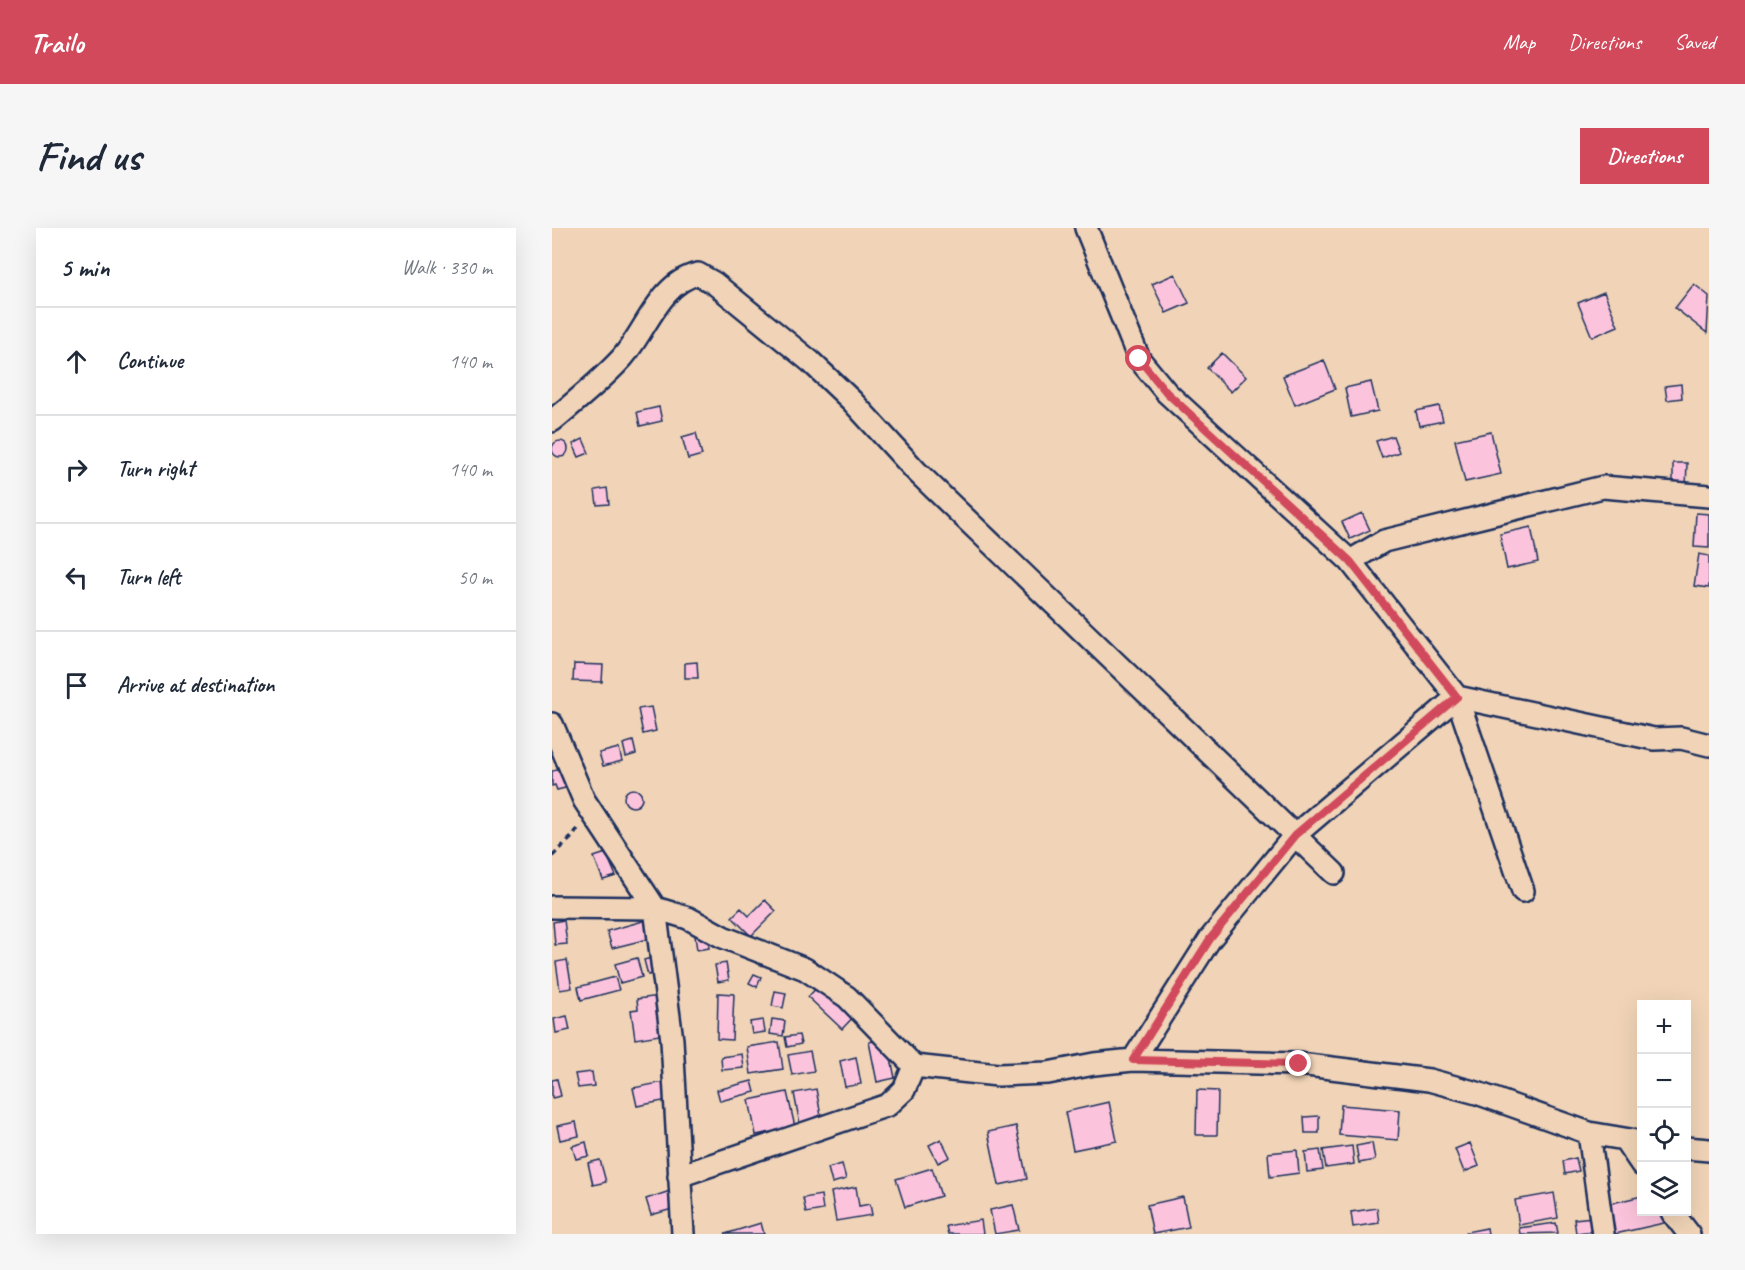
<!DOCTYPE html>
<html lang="en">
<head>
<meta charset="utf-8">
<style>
	body { margin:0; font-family:Caveat,sans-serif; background:#f6f6f7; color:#1f2937 }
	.controls { position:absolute; right:18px; bottom:18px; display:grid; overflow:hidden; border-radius:0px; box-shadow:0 6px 24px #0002 }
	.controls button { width:54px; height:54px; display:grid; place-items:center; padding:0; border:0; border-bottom:2px solid #e0e1e3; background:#fff; color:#1f2937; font:30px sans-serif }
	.stop { position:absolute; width:18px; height:18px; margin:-14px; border:4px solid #d1495b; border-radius:50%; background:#fff }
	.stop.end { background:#d1495b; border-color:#fff; box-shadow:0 2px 6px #0008 }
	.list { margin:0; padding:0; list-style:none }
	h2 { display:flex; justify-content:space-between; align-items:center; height:78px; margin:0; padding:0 24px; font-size:26px }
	h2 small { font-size:20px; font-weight:400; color:#747a83 }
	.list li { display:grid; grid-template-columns:39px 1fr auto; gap:18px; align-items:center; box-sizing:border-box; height:108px; padding:0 24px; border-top:2px solid #e0e1e3 }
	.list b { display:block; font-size:22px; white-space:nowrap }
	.list em { font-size:20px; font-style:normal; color:#747a83 }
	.icon { flex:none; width:33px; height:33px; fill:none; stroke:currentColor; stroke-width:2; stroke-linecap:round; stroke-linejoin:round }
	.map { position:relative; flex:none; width:1157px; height:1006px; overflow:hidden; border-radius:0px }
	header { display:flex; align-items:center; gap:36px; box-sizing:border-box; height:84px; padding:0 30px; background:#d1495b; color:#fff }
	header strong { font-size:28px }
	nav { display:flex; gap:33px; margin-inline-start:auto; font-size:21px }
	.intro { display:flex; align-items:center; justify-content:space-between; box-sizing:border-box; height:144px; padding:0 36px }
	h1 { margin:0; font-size:42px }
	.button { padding:15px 27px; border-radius:0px; background:#d1495b; color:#fff; font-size:21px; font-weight:700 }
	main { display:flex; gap:36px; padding:0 36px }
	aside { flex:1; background:#fff; border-radius:0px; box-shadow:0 6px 24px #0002 }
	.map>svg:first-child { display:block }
	.building { fill:#fcc4dc; stroke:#1b2f5e; stroke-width:1.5 }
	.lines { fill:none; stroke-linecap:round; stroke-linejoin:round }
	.minor-casing { stroke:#1b2f5e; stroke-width:26 }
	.path { stroke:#1b2f5e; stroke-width:4; stroke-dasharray:6 4.5; stroke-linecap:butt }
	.minor { stroke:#f1d4b7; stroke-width:21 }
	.route { stroke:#d1495b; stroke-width:8 }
</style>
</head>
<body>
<header>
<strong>Trailo</strong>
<nav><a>Map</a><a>Directions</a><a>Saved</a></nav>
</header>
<div class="intro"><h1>Find us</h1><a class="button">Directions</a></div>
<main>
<aside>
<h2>5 min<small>Walk · 330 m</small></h2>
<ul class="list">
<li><svg class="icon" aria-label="ahead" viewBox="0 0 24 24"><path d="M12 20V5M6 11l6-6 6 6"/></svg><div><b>Continue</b></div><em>140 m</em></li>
<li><svg class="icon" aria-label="right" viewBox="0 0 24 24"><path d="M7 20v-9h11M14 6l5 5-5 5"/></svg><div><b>Turn right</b></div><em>140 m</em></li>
<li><svg class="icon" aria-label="left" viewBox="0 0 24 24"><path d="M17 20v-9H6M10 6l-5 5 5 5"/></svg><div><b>Turn left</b></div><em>50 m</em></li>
<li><svg class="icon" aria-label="arrive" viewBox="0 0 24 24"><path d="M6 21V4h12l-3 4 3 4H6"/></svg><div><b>Arrive at destination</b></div></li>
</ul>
</aside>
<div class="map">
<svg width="1157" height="1006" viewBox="0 0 1157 1006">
	<rect width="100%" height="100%" fill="#f1d4b7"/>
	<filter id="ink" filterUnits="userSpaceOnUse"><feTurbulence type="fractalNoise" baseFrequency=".0167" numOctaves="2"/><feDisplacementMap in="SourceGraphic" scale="12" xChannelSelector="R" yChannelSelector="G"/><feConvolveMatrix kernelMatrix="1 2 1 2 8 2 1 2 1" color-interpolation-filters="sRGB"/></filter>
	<g filter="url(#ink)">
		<path class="building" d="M 623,46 L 637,75 L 614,85 L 600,56 Z
			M 1142,56 L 1157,68 L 1155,105 L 1123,80 Z
			M 1052,64 L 1066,98 L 1040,109 L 1026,75 Z
			M 670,125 L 694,149 L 679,164 L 655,140 Z
			M 772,132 L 783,161 L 743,177 L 731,148 Z
			M 819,154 L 826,183 L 799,189 L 793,160 Z
			M 1129,156 L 1130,170 L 1115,172 L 1113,158 Z
			M 887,178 L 891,193 L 867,198 L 864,183 Z
			M 107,179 L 110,193 L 88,198 L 85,184 Z
			M 939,204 L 949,246 L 913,254 L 903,212 Z
			M 144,205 L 150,227 L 136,231 L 130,209 Z
			M 841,208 L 847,224 L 830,230 L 824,213 Z
			M 31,211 L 37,225 L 27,229 L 21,216 Z
			M0 221a8 8 0 1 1 16 0a8 8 0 1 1-16 0Z
			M 1121,235 L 1135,235 L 1134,259 L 1121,259 Z
			M 55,260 L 57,276 L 45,277 L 43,262 Z
			M 810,285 L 818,302 L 798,311 L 790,294 Z
			M 1144,285 L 1157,286 L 1157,320 L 1142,319 Z
			M 979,299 L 986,334 L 955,341 L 948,306 Z
			M 1147,326 L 1157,328 L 1157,360 L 1142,358 Z
			M 145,434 L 146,450 L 133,450 L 133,435 Z
			M 22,436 L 51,437 L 50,454 L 21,453 Z
			M 99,479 L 104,503 L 91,506 L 86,481 Z
			M 81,513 L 84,526 L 74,529 L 71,516 Z
			M 67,520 L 70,533 L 51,538 L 47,525 Z
			M 16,540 L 21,558 L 5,562 L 3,557 L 0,558 L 0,543 Z
			M72 570a9 9 0 1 1 18 0a9 9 0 1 1-18 0Z
			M 54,625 L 64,648 L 51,652 L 42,629 Z
			M 213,672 L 224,683 L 199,708 L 180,689 L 189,680 L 197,688 Z
			M 12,692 L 15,716 L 3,717 L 1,694 Z
			M 95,692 L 100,710 L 60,720 L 55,703 Z
			M 156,706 L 157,720 L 145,722 L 143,708 Z
			M 102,729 L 105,745 L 96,747 L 92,732 Z
			M 85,730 L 90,749 L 68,755 L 63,736 Z
			M 15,732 L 20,760 L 8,762 L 4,734 Z
			M 174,735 L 177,752 L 166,754 L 163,737 Z
			M 202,746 L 209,749 L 205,759 L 197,755 Z
			M 63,749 L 67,762 L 29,772 L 26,759 Z
			M 271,753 L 305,785 L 290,801 L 256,769 Z
			M 223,763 L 234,765 L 231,780 L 220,778 Z
			M 166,765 L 182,766 L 180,812 L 165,811 Z
			M 108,768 L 114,806 L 83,811 L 79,782 L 86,781 L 85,771 Z
			M 15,788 L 18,802 L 4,805 L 2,791 Z
			M 220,791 L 233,793 L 231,808 L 218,806 Z
			M 211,792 L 213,804 L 200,806 L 198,794 Z
			M 247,807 L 249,816 L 235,819 L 233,809 Z
			M 335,811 L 343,850 L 325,854 L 317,814 Z
			M 227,814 L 231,841 L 199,846 L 195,819 Z
			M 258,823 L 262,843 L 240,847 L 236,827 Z
			M 190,826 L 192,840 L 170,842 L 169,829 Z
			M 304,829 L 309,856 L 293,859 L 288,833 Z
			M 40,844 L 42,858 L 26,860 L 23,846 Z
			M 5,851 L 9,868 L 0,870 L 0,852 Z
			M 200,853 L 203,864 L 168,873 L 165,862 Z
			M 112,854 L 116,872 L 85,878 L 81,860 Z
			M 264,861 L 270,893 L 248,897 L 242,865 Z
			M 645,862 L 666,863 L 665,907 L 644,907 Z
			M 235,864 L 243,899 L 204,907 L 197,872 Z
			M 557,874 L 565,913 L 521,922 L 513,884 Z
			M 789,877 L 848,882 L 846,912 L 787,907 Z
			M 767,888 L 767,905 L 753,905 L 752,889 Z
			M 24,894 L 27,908 L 8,912 L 5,898 Z
			M 464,898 L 475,951 L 447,957 L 436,904 Z
			M 389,911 L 398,929 L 386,935 L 377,917 Z
			M 34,914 L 37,928 L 24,931 L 20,918 Z
			M 820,915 L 823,932 L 807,935 L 804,918 Z
			M 918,915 L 927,938 L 912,944 L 903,921 Z
			M 800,918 L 802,936 L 774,940 L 771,922 Z
			M 745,922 L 747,945 L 718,949 L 716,925 Z
			M 768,922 L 771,942 L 755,944 L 753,924 Z
			M 1024,930 L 1027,943 L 1013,946 L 1011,933 Z
			M 48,932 L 54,954 L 41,957 L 36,935 Z
			M 290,936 L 294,951 L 280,955 L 276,940 Z
			M 380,940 L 389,968 L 353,979 L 344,951 Z
			M 304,959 L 307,978 L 318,976 L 320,987 L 284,993 L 279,964 Z
			M 118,963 L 124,980 L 99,987 L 94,971 Z
			M 1002,965 L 1006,990 L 967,997 L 963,972 Z
			M 269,967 L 271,982 L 254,985 L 251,970 Z
			M 1090,968 L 1090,984 L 1109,984 L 1112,995 L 1063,1006 L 1056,976 Z
			M 631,969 L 637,999 L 601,1006 L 595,977 Z
			M 461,977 L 467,1002 L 443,1006 L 438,982 Z
			M 825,980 L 827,995 L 801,999 L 799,984 Z
			M 1041,989 L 1043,1003 L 1024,1005 L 1022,991 Z
			M 429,992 L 431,1006 L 396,1006 L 394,998 Z
			M 209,995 L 212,1006 L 173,1006 Z
			M 1004,995 L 1006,1005 L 968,1006 L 967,1000 Z
			M 935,1000 L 936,1006 L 914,1006 L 914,1004 Z"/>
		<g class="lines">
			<defs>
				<path id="minor" d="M 534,0 L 587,131 L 615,165 L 798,333 L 905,469 L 971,663
					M 0,193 C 23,174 49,153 70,130 C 94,103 108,54 146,46 L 162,55 L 259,134 L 300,173 L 364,243 L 782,645
					M 798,333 L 832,313 L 1051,259 L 1157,268
					M 0,496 L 32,572 L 103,680 L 120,812 L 131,1006
					M 0,679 L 103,680 L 136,690 L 171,709 L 253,741 L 295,769 L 362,838 L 446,847 L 496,845 L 542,836 L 581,832 L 747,836 L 877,852 L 925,865 L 1037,905 L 1090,914
					M 581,832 L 658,711 L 743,607 L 905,469 L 1102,511 L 1129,510 L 1157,517
					M 1037,905 L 1051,1006
					M 1073,912 L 1090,937
					M 1134,920 L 1157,922
					M 127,948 L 336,877 L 352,862 L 362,838
					M 1120,984 L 1137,1006"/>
			</defs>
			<use href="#minor" class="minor-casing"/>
			<path class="path" d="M 0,628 L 20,609 L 27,599"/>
			<use href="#minor" class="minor"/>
		</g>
	</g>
	<g class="lines" filter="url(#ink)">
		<path class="route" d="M 587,131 L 615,165 L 798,333 L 905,469 L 743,607 L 658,711 L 581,832 L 747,836"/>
	</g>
</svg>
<div class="controls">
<button>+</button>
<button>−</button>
<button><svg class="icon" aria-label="locate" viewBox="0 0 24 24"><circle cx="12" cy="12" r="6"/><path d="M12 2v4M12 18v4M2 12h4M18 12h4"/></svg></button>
<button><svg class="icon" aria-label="layers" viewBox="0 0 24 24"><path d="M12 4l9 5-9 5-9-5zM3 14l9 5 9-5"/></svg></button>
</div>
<div class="stop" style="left:587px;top:131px"></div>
<div class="stop end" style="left:747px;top:836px"></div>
</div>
</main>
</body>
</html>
